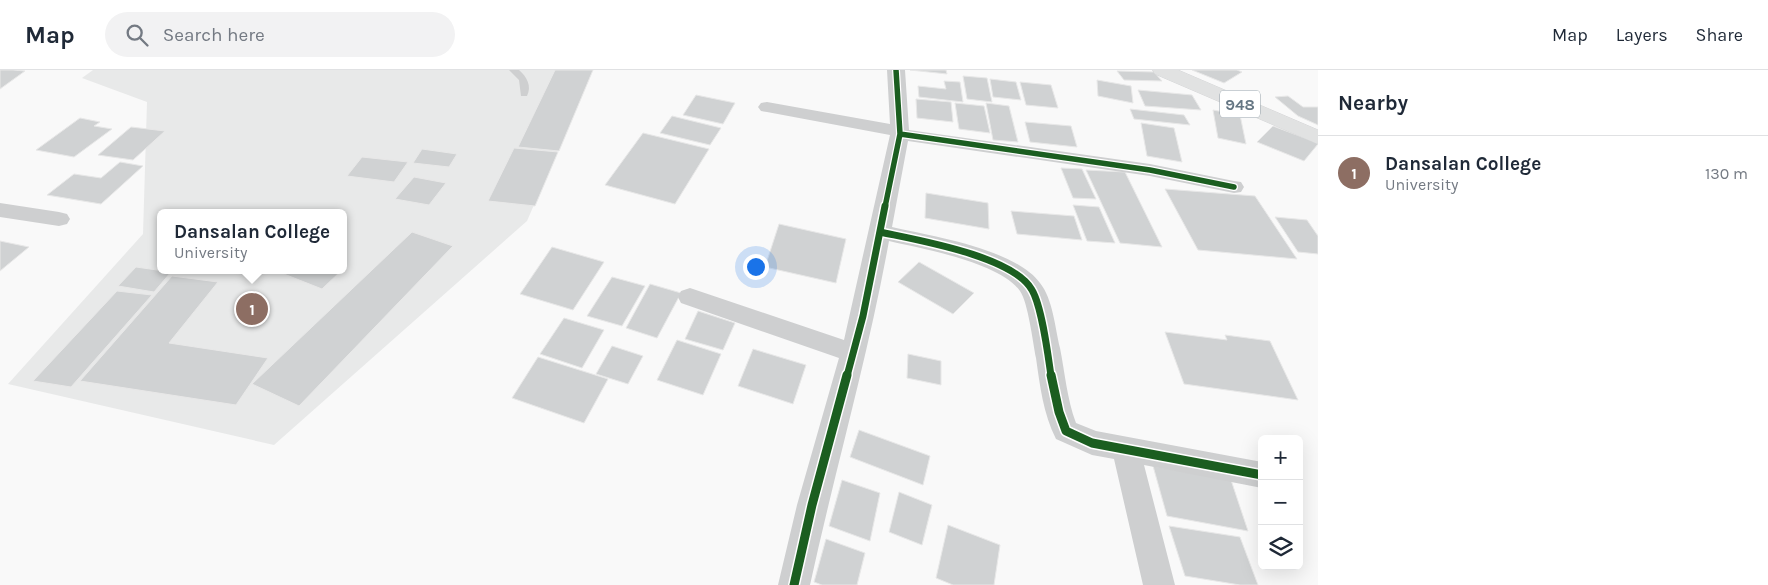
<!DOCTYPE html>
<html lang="en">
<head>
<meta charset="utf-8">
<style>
	body { margin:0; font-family:Karla,sans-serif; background:#f2f2f3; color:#1f2937 }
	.controls { position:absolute; right:15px; bottom:15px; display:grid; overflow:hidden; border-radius:8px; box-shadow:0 5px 20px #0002 }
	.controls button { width:45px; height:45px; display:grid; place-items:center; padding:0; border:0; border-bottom:1px solid #e0e1e3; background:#fff; color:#1f2937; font:25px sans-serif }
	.you { position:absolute; left:755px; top:196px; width:18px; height:18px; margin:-12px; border:4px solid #fff; border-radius:50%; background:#1a73e8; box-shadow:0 0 0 8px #1a73e833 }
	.badge { display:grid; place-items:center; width:32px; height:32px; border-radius:50%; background:#0b8043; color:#fff; font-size:16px; font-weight:700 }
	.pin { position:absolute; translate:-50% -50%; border:2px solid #fff; box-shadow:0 1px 5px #0006 }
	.popup { position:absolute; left:157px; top:139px; width:190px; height:65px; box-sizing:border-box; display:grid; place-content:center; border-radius:8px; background:#fff; filter:drop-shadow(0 1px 4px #0005); font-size:16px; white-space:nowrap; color:#747a83 }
	.popup b { font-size:19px; color:#1f2937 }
	.popup::after { content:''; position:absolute; left:50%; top:100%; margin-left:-10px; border:10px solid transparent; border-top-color:#fff }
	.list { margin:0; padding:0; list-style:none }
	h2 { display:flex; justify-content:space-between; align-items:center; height:65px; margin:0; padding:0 20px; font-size:21px }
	h2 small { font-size:16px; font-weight:400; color:#747a83 }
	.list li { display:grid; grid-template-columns:32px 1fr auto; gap:15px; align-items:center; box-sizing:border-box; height:75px; padding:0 20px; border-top:1px solid #e0e1e3 }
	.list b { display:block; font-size:19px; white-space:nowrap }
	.list p { margin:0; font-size:16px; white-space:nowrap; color:#747a83 }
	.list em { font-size:16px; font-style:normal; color:#747a83 }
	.icon { flex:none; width:28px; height:28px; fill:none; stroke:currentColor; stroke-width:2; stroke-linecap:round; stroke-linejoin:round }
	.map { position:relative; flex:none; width:1318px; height:515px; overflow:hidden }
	header { display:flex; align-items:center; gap:30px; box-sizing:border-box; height:70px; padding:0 25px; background:#fff; border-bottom:1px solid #e0e1e3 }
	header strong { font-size:24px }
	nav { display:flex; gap:28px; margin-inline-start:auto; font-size:18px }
	.search { width:350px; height:45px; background:#f2f2f3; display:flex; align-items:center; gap:12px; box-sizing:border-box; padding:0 18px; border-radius:28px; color:#747a83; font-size:19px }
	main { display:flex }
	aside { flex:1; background:#fff }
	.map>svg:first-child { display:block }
	.built { fill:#e8e9e9; fill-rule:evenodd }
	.building { fill:#d0d2d3; stroke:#e8e8e8 }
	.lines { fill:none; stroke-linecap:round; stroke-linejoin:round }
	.primary-casing { stroke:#d5d6d7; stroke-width:1 }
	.service { fill:#cecfd0; fill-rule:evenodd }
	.minor { fill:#cecfd0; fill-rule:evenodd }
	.primary { fill:#e1e2e2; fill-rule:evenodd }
	.cycleway-far2-casing { stroke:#fff; stroke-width:8 }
	.cycleway-far1-casing { stroke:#fff; stroke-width:10 }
	.cycleway-casing { stroke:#fff; stroke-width:12 }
	.cycleway-far2 { stroke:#1b5e20; stroke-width:5.5 }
	.cycleway-far1 { stroke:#1b5e20; stroke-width:7 }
	.cycleway { stroke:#1b5e20; stroke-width:9 }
	.labels { text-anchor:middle; stroke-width:5; stroke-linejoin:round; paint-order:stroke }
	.shield { fill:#fff; stroke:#939fa8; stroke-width:1 }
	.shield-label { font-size:16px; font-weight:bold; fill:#657683 }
</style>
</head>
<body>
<header>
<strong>Map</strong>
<div class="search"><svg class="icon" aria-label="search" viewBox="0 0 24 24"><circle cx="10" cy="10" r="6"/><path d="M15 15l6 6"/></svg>Search here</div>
<nav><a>Map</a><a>Layers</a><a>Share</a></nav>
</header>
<main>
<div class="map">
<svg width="1318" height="515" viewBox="0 0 1318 515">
	<rect width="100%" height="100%" fill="#f9f9f9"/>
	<path class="built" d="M 93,0 L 592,0 L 527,151 L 274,375 L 8,314 L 143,164 L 147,32 L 82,8 ZM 161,143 L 343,143 L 343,200 L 161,200 Z"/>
	<path class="building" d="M 0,0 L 13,0 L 25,1 L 0,19 Z
		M 555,0 L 593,0 L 559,81 L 518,77 Z
		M 910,0 L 946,0 L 947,4 Z
		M 1192,0 L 1237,0 L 1242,2 L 1224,13 Z
		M 1117,1 L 1154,2 L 1162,11 L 1124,10 Z
		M 963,6 L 987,8 L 992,32 L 967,29 Z
		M 990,9 L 1016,12 L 1021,30 L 993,27 Z
		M 1097,10 L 1131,16 L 1133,33 L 1098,26 Z
		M 944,11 L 960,12 L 963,32 L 919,27 L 918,16 L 946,19 Z
		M 1020,12 L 1051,15 L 1058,38 L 1026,35 Z
		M 1138,20 L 1192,25 L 1201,40 L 1145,36 Z
		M 696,25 L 735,33 L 723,54 L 683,45 Z
		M 1288,26 L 1303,37 L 1318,37 L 1318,55 L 1298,46 L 1275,27 Z
		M 916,29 L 951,32 L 953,52 L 917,48 Z
		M 955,33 L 984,36 L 990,63 L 959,59 Z
		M 986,33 L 1009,36 L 1018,72 L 993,70 Z
		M 1130,39 L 1184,45 L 1190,55 L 1134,49 Z
		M 1213,40 L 1240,45 L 1246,74 L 1218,68 Z
		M 672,46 L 721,58 L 710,75 L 660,63 Z
		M 80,48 L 100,52 L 94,56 L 112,59 L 74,87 L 36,80 Z
		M 1025,52 L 1071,56 L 1077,77 L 1030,72 Z
		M 1141,53 L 1174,58 L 1182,92 L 1147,86 Z
		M 1273,56 L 1318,73 L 1318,74 L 1304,91 L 1257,72 Z
		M 131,57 L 165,61 L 133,90 L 98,85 Z
		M 643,63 L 709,79 L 675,134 L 605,115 Z
		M 514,78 L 558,82 L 535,136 L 488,131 Z
		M 422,79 L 457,84 L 449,97 L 413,93 Z
		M 362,87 L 408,92 L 394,112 L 347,106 Z
		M 120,92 L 143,96 L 101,134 L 47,125 L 74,104 L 101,108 Z
		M 1061,98 L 1082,99 L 1096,129 L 1073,128 Z
		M 1086,100 L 1125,102 L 1162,177 L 1120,173 Z
		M 414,107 L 446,113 L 429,135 L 395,129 Z
		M 1165,119 L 1255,126 L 1297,189 L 1198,180 Z
		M 926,123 L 988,133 L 989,159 L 925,148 Z
		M 1073,135 L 1099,137 L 1115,173 L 1087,171 Z
		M 1011,141 L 1074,146 L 1082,170 L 1017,164 Z
		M 1275,147 L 1307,150 L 1318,166 L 1318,184 L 1298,182 Z
		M 779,154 L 846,169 L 836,213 L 765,197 Z
		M 412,162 L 453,176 L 299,336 L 252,314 Z
		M 0,171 L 29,177 L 0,201 Z
		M 552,177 L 604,192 L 573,240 L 520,224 Z
		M 919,192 L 974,223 L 953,244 L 898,212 Z
		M 136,197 L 171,202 L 154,222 L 118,216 Z
		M 288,200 L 342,200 L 322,219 L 284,204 Z
		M 172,206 L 218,212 L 169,273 L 268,288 L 236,335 L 80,311 Z
		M 612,207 L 645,216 L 622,256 L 587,246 Z
		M 650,214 L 681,223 L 657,268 L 626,258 Z
		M 117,221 L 152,225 L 71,317 L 33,311 Z
		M 698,241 L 735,253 L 723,280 L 685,269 Z
		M 564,248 L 604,260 L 582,298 L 540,284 Z
		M 1165,262 L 1227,270 L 1225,265 L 1270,271 L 1298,330 L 1184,314 Z
		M 677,270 L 721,284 L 703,325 L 657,310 Z
		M 612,276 L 643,286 L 628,314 L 596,304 Z
		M 753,279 L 806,295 L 793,334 L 738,316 Z
		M 908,284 L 941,291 L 941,315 L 907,308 Z
		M 538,287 L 608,309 L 584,353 L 512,328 Z
		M 859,360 L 930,386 L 923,415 L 850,387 Z
		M 1153,396 L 1231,410 L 1248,461 L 1167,446 Z
		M 842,410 L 880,423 L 870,471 L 829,456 Z
		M 899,422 L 932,435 L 922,475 L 889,462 Z
		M 948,455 L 1000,475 L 994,515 L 953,515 L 936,508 Z
		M 1169,456 L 1240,467 L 1258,515 L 1240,515 L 1185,506 Z
		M 826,469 L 865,483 L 857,515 L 822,515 L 814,512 Z"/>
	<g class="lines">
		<defs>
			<path id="primary" d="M 1153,0 L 1178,0 L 1318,60 L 1318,74 L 1155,4 Z"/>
		</defs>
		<use href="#primary" class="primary-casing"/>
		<path class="service" d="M 509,0 L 519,0 C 527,7 532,16 527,26 L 521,26 L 519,10 Z"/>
		<path class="minor" d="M 887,0 L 905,0 L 909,60 L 1150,94 L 1234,111 L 1241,112 L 1244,117 L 1241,122 L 1234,123 L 1150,106 L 908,71 L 892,157 C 932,166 1015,179 1040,213 C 1053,229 1055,258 1060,278 C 1065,303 1067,329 1076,353 L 1096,361 L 1262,392 L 1262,418 L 1144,395 L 1175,515 L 1143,515 L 1114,389 L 1092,385 L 1056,369 C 1043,343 1040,316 1036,288 C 1033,273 1028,232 1020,221 C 999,192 923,179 889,171 C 868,287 835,400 810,515 L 778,515 L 797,435 L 839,288 L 681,233 L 678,227 L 681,221 L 690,218 L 844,270 L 890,65 L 767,42 L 761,41 L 758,37 L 761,33 L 767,32 L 890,54 Z
			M 0,133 L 59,142 L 67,144 L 70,149 L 67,154 L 59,156 L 0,147 Z"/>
		<use href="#primary" class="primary"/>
		<defs>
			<path id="cycleway-far2" d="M 900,64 L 1150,100 L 1234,117
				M 885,137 L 900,64 L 896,0"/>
			<path id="cycleway-far1" d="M 880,162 C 917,170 1013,186 1032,220 C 1042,237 1048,285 1051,306
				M 847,306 L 863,246 L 885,136"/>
			<path id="cycleway" d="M 1051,305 L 1059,342 L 1066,361 L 1092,373 L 1262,405
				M 794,515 L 812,435 L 847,305"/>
		</defs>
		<use href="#cycleway-far2" class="cycleway-far2-casing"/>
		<use href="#cycleway-far1" class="cycleway-far1-casing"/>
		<use href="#cycleway" class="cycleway-casing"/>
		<use href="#cycleway-far2" class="cycleway-far2"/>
		<use href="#cycleway-far1" class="cycleway-far1"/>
		<use href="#cycleway" class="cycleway"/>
	</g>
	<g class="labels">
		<rect class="shield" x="1220" y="20.5" width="40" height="27" rx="4"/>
		<g class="shield-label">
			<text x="1240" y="40">948</text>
		</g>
	</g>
</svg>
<div class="controls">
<button>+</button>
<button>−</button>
<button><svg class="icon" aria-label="layers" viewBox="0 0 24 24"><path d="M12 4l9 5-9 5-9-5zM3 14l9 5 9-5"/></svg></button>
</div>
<div class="you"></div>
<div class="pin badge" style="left:252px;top:239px;background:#8d6e63">1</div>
<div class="popup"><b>Dansalan College</b>University</div>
</div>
<aside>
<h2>Nearby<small></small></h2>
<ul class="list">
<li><span class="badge" style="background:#8d6e63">1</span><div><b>Dansalan College</b><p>University</p></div><em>130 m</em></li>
</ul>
</aside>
</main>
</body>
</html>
